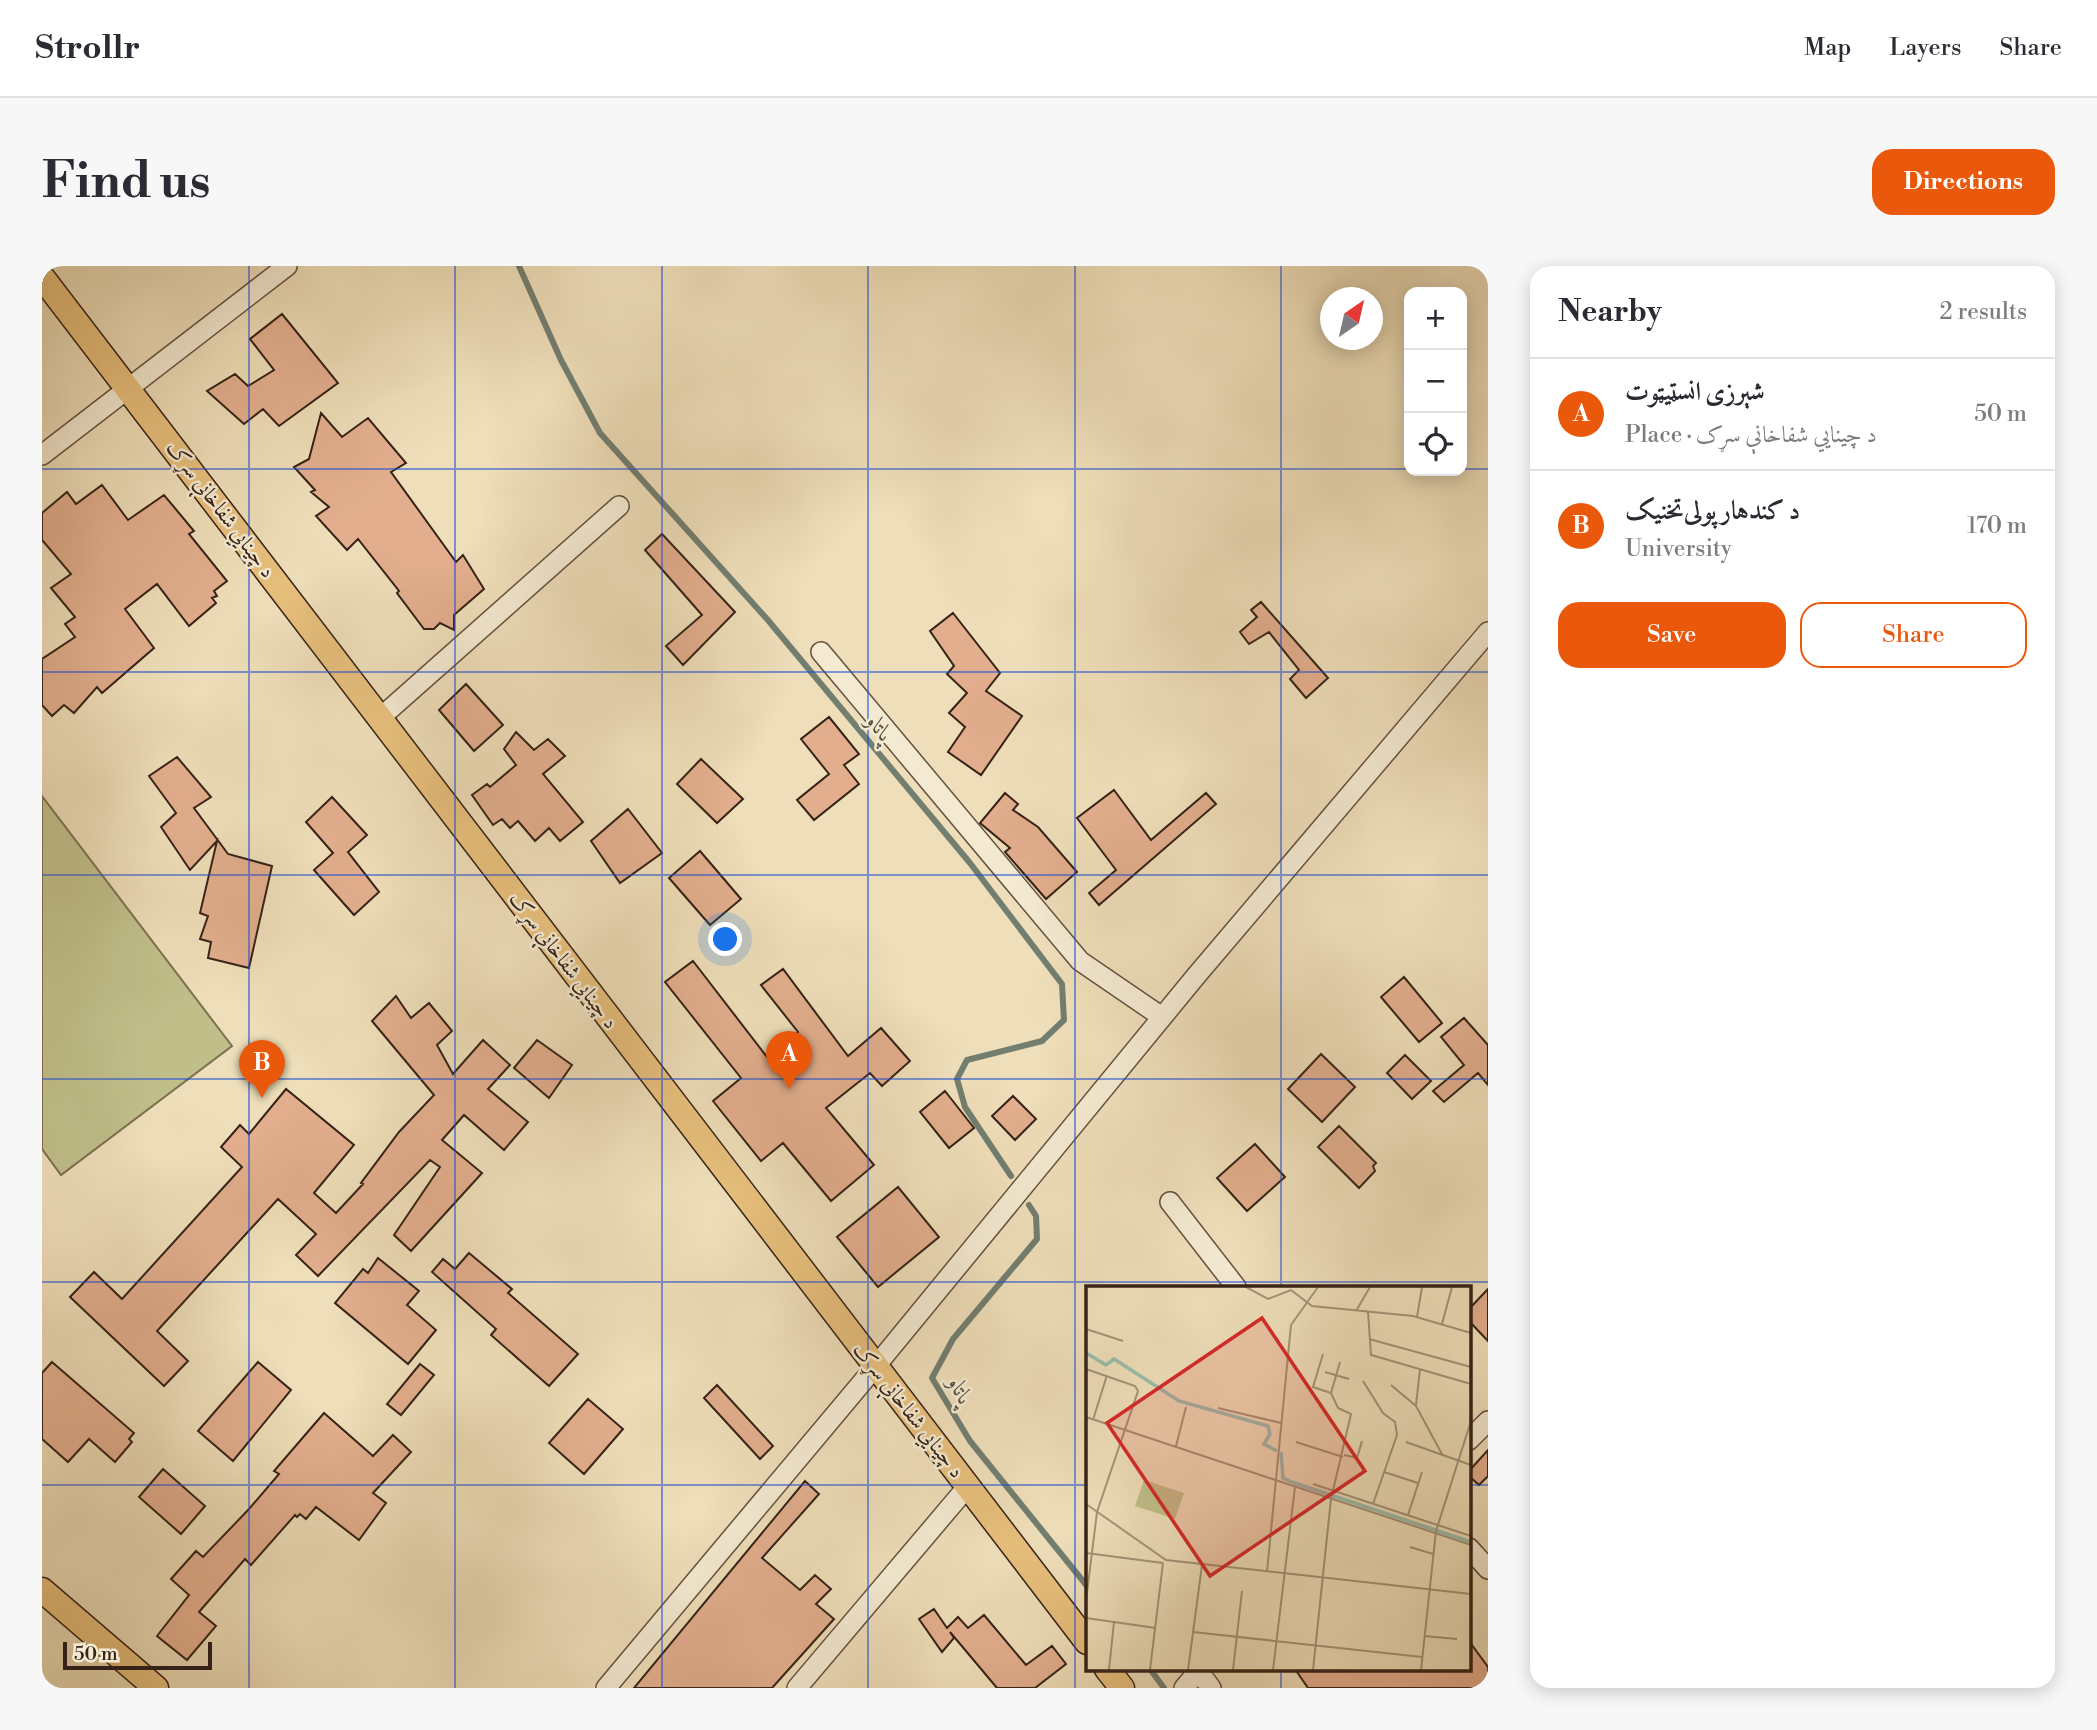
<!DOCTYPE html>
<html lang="en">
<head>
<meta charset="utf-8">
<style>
	body { margin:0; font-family:"Libre Bodoni",Amiri,serif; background:#f7f7f7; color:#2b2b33 }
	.controls { position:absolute; right:21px; top:21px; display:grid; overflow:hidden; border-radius:14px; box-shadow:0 4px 18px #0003 }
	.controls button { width:63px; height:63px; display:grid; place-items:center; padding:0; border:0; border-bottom:2px solid #e1e1e2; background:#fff; color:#2b2b33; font:35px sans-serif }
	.compass { position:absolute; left:1278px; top:21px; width:63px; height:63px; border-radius:50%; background:#fff; box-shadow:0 4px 18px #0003; rotate:34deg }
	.scale { position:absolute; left:21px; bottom:18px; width:149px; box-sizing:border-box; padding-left:7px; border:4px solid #362216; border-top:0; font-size:19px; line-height:24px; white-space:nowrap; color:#362216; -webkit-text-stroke:5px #f4ead2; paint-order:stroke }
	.you { position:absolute; left:684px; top:674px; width:24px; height:24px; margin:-18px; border:5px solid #fff; border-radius:50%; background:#1a73e8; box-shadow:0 0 0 10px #1a73e833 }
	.badge { display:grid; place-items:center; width:46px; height:46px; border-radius:50%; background:#ea580c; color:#fff; font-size:23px; font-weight:700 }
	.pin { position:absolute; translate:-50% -58px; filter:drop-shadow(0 2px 4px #0008) }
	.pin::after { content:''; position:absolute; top:37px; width:24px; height:21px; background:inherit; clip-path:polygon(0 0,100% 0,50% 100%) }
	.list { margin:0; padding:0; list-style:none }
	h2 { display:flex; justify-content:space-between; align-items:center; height:91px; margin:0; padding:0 28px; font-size:30px }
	h2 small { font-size:23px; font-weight:400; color:#7c7c81 }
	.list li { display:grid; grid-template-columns:46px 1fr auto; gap:21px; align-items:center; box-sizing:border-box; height:112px; padding:0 28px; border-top:2px solid #e1e1e2 }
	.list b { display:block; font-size:26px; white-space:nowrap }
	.list p { margin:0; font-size:23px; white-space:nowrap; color:#7c7c81 }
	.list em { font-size:23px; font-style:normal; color:#7c7c81 }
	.actions { display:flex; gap:14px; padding:21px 28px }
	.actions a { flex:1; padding:16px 0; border:2px solid #ea580c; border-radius:21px; text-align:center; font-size:24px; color:#ea580c }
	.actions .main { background:#ea580c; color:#fff }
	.icon { flex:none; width:38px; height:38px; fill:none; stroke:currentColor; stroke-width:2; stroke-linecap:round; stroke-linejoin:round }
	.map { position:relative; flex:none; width:1446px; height:1422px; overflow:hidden; border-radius:21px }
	header { display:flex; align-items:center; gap:42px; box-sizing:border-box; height:98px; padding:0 35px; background:#fff; border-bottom:2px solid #e1e1e2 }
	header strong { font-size:33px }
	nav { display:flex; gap:38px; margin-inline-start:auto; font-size:24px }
	.intro { display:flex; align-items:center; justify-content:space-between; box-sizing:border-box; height:168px; padding:0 42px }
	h1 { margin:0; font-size:49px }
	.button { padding:18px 32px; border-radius:21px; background:#ea580c; color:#fff; font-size:24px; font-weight:700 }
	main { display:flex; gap:42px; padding:0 42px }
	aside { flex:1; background:#fff; border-radius:21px; box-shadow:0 4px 18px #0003 }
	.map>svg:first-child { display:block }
	.green { fill:#c0bf8a; stroke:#7b7050; stroke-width:2 }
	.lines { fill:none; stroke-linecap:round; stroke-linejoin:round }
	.stream { stroke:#727e70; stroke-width:6 }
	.building { fill:#e2ae8d; stroke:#362216; stroke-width:2 }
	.minor-casing { stroke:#64513f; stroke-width:22 }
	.major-casing { stroke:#362216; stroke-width:27 }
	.minor { stroke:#f4ead2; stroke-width:19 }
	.major { stroke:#e7bf7c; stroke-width:24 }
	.grid { fill:none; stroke:#1d4ed8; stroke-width:2; stroke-opacity:0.55 }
	.labels { text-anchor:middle; stroke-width:5; stroke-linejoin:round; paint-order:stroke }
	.street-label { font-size:21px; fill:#362216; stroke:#f4ead2 }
	.water-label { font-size:23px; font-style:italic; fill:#545043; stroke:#f4ead2 }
	.inset-river { fill:none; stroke:#9abcac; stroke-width:3.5 }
	.inset-road { fill:none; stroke:#a49378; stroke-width:2 }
	.view { fill:#d62828; fill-opacity:0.15; stroke:#d62828; stroke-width:3.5 }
	.inset-edge { fill:none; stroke:#362216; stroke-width:3.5 }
</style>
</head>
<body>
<header>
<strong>Strollr</strong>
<nav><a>Map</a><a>Layers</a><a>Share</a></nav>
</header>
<div class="intro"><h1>Find us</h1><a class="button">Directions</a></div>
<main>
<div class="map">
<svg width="1446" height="1422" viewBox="0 0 1446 1422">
	<rect width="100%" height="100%" fill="#eedeb9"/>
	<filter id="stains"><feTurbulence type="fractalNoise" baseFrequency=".00286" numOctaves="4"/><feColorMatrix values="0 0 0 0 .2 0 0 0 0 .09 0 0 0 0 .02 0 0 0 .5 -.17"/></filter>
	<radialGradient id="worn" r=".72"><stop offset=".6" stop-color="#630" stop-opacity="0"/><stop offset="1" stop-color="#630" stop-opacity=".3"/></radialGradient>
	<path class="green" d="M 0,530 L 190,780 L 19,909 L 0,883 Z"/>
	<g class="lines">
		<path class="stream" d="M 477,0 L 519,94 L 558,167 L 725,353 L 928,597 L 1020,718 L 1022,754 L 1000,775 L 925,794 L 915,813 L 923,841 L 969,910
			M 987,939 L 994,950 L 995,973 L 911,1073 L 890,1112 L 928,1175 L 1045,1320
			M 1108,1403 L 1122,1422"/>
	</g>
	<path class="building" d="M 240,48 L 296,117 L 237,160 L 221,143 L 202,158 L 165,125 L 193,108 L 206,120 L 232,104 L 208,73 Z
		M 279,147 L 300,171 L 326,152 L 364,197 L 349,206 L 414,296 L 421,289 L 442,323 L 412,349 L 412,364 L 398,357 L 392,363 L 382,363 L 355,327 L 357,325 L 316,273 L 305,284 L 274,250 L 287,241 L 269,226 L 273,224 L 252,201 L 267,193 Z
		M 60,219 L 86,254 L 122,229 L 152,265 L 147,268 L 185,315 L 172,325 L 175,330 L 170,332 L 174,337 L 147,360 L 115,318 L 83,343 L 112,382 L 60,427 L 55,421 L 32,447 L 22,439 L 10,450 L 0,439 L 0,393 L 33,371 L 23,358 L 33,351 L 9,322 L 29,308 L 0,274 L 0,247 L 25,226 L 34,238 Z
		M 620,268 L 693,346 L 641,399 L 624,380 L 660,349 L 603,284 Z
		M 1219,336 L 1286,412 L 1264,432 L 1248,413 L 1257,404 L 1227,366 L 1207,378 L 1198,366 L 1215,351 L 1209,344 Z
		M 911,347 L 958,407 L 944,425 L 980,450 L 939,509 L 906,486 L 923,461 L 907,447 L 925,427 L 905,408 L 912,400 L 888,365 Z
		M 424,418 L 461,459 L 432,485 L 397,444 Z
		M 787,451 L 817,488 L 802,499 L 817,518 L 772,554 L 755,534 L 787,508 L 759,473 Z
		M 474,466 L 492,484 L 506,473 L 523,490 L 501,508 L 541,556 L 518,575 L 507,562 L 493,575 L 476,555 L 468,562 L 460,553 L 451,559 L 430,529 L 445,518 L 448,521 L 474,499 L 462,483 Z
		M 135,491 L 169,531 L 152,542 L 186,588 L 230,600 L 207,702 L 166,692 L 169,676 L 158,673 L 166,650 L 158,647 L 175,575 L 148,604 L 119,561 L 134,547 L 107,510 Z
		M 659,493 L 701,533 L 675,557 L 635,518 Z
		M 1072,524 L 1109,574 L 1164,527 L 1174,538 L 1057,639 L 1047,627 L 1074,604 L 1035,552 Z
		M 963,527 L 976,538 L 971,544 L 996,561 L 1035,606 L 1004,633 L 963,586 L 968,582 L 938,557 Z
		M 290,531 L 325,569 L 306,586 L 337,626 L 312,649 L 272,604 L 291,587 L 264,556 Z
		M 586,543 L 620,587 L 578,617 L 549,575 Z
		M 658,585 L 699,633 L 668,659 L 627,612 Z
		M 651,695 L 725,791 L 756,766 L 719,719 L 741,703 L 806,790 L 839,762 L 868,795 L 840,820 L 828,807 L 784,842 L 832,899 L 789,935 L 741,877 L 719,895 L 671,835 L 699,812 L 623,716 Z
		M 1362,711 L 1400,757 L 1377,776 L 1339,731 Z
		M 354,730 L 369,752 L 387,737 L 410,765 L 395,779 L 411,808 L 441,774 L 468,799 L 446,823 L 486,856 L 462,884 L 422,849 L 400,874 L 440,907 L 369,985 L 352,969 L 398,901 L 388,894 L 276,1010 L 254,989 L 274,968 L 236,933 L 115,1065 L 146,1095 L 122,1120 L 28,1031 L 52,1006 L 80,1033 L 200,901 L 179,881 L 198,859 L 207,868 L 244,823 L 312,879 L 272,927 L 294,947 L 321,918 L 319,917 L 357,866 L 392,829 L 330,755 Z
		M 1422,752 L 1446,779 L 1446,819 L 1436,807 L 1402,836 L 1391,825 L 1422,799 L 1399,771 Z
		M 495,774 L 530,799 L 507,832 L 472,802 Z
		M 1279,788 L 1313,821 L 1280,856 L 1246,823 Z
		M 1363,789 L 1389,815 L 1370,833 L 1345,807 Z
		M 903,825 L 932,862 L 907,882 L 878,846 Z
		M 971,830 L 994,853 L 973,874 L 950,850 Z
		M 1297,860 L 1334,897 L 1331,900 L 1333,905 L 1317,922 L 1276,881 Z
		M 1213,878 L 1243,911 L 1205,945 L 1175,912 Z
		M 856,921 L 897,971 L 836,1021 L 795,971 Z
		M 427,987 L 470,1023 L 466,1027 L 536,1088 L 507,1120 L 449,1069 L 454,1063 L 390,1006 L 401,993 L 413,1003 Z
		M 336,992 L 377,1025 L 365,1039 L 394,1064 L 366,1098 L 293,1037 L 321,1003 L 326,1007 Z
		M 1446,1023 L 1446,1075 L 1427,1055 L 1427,1043 Z
		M 10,1096 L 92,1167 L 87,1173 L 90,1176 L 73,1196 L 47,1173 L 26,1196 L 0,1173 L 0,1107 Z
		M 216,1096 L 249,1124 L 191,1195 L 156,1165 Z
		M 378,1098 L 392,1109 L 359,1149 L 345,1138 Z
		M 675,1119 L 731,1180 L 718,1193 L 662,1132 Z
		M 546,1133 L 581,1163 L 542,1208 L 507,1177 Z
		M 282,1147 L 331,1190 L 351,1169 L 369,1186 L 331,1227 L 344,1237 L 317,1274 L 274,1241 L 264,1253 L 258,1248 L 255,1251 L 253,1249 L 209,1299 L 203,1293 L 157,1346 L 174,1360 L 145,1394 L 115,1370 L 147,1329 L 129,1313 L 154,1285 L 161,1291 L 207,1243 L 237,1208 L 232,1205 Z
		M 1446,1184 L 1446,1210 L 1437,1219 L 1427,1210 L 1427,1205 Z
		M 121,1203 L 163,1240 L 139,1268 L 97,1231 Z
		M 763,1215 L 777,1228 L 720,1292 L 758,1324 L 773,1309 L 789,1323 L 774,1338 L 792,1353 L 730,1422 L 592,1422 Z
		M 892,1343 L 905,1362 L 916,1351 L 926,1362 L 942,1349 L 984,1399 L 1010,1380 L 1024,1398 L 993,1422 L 955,1422 L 908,1366 L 912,1372 L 900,1386 L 877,1353 Z
		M 1427,1375 L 1446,1401 L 1446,1415 L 1437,1422 L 1266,1422 L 1253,1403 L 1427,1403 Z"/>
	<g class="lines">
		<defs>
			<path id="minor" d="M 0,189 L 245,0
				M 779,386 L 1038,695 L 1120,751
				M 338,452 L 577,240
				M 1128,936 L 1194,1021
				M 1427,1174 L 1446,1155
				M 1427,1282 L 1446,1303
				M 1155,1403 L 1169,1422
				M 564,1422 L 833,1101 L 1154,710 L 1446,366
				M 755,1422 L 926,1220
				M 1142,1422 L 1158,1403"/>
			<path id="major" d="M 0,11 L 1045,1376
				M 0,1324 L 114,1422
				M 1065,1403 L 1080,1422"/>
		</defs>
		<use href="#minor" class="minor-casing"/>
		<use href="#major" class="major-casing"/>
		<use href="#minor" class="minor"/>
		<use href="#major" class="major"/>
	</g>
	<path class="grid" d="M 207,0 L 207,1422M 413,0 L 413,1422M 620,0 L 620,1422M 826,0 L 826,1422M 1033,0 L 1033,1422M 1239,0 L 1239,1021M 0,203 L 1367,203M 1420,203 L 1446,203M 0,406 L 1446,406M 0,609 L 1446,609M 0,813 L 1446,813M 0,1016 L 1446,1016M 0,1219 L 1045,1219M 1427,1219 L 1446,1219M 1239,1403 L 1239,1422"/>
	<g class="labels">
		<g class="street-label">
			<text transform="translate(179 243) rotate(53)" y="7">د چينايي شفاخانې سړک</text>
			<text transform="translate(522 694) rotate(53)" y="7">د چينايي شفاخانې سړک</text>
			<text transform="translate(867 1144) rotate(52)" y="7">د چينايي شفاخانې سړک</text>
		</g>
		<g class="water-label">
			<text transform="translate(838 461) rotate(50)" y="8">پاتاو</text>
			<text transform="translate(919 1124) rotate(61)" y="8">پاتاو</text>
		</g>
	</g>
	<g transform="translate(1044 1020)">
		<rect width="385" height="385" fill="#eedeb9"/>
		<path d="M 58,194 L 98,207 L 89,233 L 49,220 Z" fill="#c0bf8a"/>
		<path class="inset-river" d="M 0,67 L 20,79 L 28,73 L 93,115 L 182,140 L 184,148 L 178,158 L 191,165M 195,166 L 197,192 L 206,196 L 385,256"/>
		<path class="inset-road" d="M 160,1 L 182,13 L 205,4M 205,4 L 226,20 L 327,30 L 385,47M 270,25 L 284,1M 282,26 L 285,69 L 385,98M 331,31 L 336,1M 356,38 L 366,1M 0,43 L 37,55M 283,53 L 385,81M 0,83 L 49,100 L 52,105 L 11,226 L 0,315M 239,86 L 263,93M 277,95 L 297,127 L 309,136 L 311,149 L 287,218M 305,99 L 330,120 L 357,170M 245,107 L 254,76M 330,119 L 334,83M 132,122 L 195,137M 0,131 L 385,259M 7,134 L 21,89M 210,156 L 257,171M 320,156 L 385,179M 90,160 L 100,121M 258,169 L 271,172 L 276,155M 298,186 L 332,197M 227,198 L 385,250M 0,218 L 80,274 L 385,308M 322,229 L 336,186M 324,261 L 347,268M 0,267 L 77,277M 181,286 L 205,39 L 232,1M 0,332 L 70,342M 107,346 L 336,371M 338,350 L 371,353M 23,384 L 28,336M 64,384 L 77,277M 102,384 L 116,279M 147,384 L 156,305M 187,384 L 209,201M 227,384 L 245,213 L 265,128 L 252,122 L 245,107 L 227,101 L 237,68M 335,384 L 350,245 L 385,135"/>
		<path class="view" d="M 176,32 L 279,185 L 124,290 L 21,137 Z"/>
		<rect width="385" height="385" class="inset-edge"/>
	</g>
	<rect width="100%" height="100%" filter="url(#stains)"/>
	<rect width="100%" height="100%" fill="url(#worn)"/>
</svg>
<div class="controls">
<button>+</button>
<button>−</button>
<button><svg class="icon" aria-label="locate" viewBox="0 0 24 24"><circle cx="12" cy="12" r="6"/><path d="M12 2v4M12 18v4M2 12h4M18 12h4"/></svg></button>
</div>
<svg class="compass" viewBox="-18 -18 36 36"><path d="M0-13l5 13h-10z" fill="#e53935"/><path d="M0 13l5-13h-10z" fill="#7c7c81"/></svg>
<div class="scale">50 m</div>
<div class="you"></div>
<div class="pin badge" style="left:747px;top:823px">A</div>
<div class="pin badge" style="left:220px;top:832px">B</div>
</div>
<aside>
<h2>Nearby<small>2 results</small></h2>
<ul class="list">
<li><span class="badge">A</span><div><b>شېرزی انسټيټوت</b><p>Place · د چينايي شفاخانې سړک</p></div><em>50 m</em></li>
<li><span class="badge">B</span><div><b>د کندهار پولی‌تخنیک</b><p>University</p></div><em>170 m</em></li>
</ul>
<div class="actions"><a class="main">Save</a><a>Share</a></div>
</aside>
</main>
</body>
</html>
